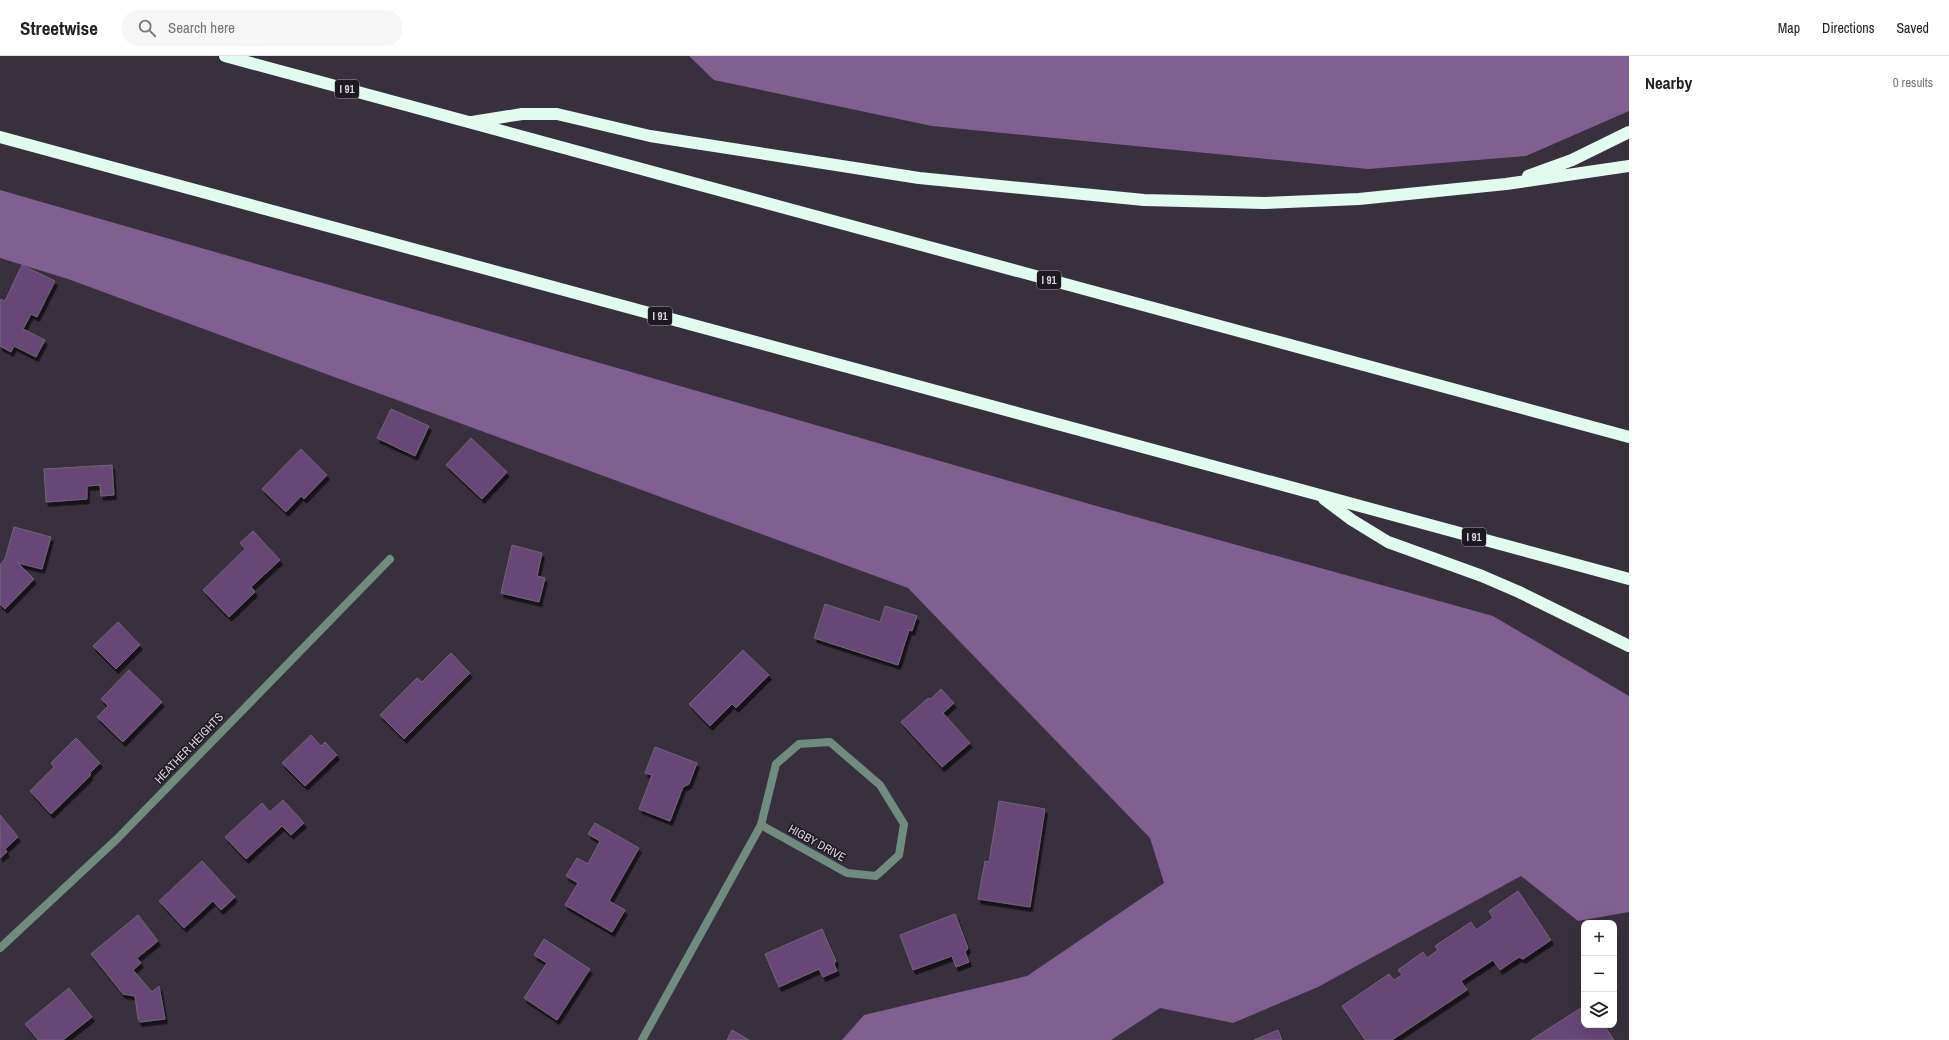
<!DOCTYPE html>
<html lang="en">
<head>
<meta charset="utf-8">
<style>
	body { margin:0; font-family:"Archivo Narrow",sans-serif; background:#f6f6f6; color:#222 }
	.controls { position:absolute; right:12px; bottom:12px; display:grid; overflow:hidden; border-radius:8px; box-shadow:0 4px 16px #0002 }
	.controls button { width:36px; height:36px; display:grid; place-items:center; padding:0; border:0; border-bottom:1px solid #e0e0e0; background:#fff; color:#222; font:20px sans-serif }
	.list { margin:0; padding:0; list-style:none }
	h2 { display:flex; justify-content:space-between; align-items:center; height:52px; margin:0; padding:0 16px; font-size:17px }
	h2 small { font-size:13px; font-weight:400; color:#767676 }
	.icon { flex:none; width:22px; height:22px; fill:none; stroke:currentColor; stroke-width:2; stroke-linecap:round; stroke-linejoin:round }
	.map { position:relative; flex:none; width:1629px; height:984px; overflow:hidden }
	header { display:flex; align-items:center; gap:24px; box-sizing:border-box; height:56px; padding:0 20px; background:#fff; border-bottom:1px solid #e0e0e0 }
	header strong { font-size:19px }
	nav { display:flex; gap:22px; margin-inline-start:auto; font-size:14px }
	.search { width:280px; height:36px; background:#f6f6f6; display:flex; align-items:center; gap:10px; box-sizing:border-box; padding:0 14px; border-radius:16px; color:#767676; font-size:15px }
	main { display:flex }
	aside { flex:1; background:#fff }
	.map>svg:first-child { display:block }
	.forest { fill:#805f91 }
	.building { fill:#664776; stroke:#6f6674; filter:url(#shadow) }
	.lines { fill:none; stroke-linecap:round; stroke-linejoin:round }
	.street { stroke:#6f8c7f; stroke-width:8 }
	.highway { stroke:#e1fcef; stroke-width:12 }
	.labels { text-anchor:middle; stroke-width:3; stroke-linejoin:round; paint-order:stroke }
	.shield { fill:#1d1920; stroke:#a19da5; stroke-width:1 }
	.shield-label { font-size:11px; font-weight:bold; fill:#dad5de }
	.street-label { font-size:12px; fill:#dad5de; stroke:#1d1920 }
</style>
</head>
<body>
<header>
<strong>Streetwise</strong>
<div class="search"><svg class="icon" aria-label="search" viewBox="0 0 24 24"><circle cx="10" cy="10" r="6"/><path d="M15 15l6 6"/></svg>Search here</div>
<nav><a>Map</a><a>Directions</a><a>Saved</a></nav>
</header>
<main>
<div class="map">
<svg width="1629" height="984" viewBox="0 0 1629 984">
	<defs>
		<filter id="shadow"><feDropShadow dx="2.5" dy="4.5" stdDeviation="0" flood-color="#0009"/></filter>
	</defs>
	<rect width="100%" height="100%" fill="#38303d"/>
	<path class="forest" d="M 689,0 L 1629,0 L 1629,55 L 1526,100 L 1368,113 L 932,70 L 714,24 Z
		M 0,134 L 1093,449 L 1493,560 L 1629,640 L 1629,856 L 1578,865 L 1521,820 L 1318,931 L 1233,967 L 1160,952 L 1111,984 L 842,984 L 864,959 L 1027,920 L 1164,827 L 1150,782 L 908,532 L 68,223 L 0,202 Z"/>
	<path class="building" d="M 22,209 L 55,225 L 37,261 L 31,258 L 23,273 L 45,284 L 36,301 L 14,290 L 11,296 L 0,290 L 0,245 L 1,243 L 5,245 Z
		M 391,353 L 429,370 L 415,400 L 377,382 Z
		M 471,382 L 507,416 L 482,443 L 446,409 Z
		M 301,393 L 327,419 L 304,443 L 301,440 L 286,456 L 262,433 Z
		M 112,409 L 114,439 L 101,440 L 100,429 L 87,430 L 87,443 L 46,446 L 44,413 Z
		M 14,471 L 51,481 L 42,513 L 18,507 L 34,523 L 5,553 L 0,548 L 0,509 L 5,503 Z
		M 253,475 L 280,504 L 251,531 L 255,536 L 229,561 L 203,534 L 245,493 L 240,487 Z
		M 512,489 L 542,497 L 537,520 L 545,522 L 539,546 L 501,537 Z
		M 825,548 L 880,566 L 885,550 L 917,560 L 912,575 L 909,574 L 898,609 L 814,582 Z
		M 118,566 L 140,589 L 116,613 L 93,590 Z
		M 743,594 L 769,619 L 736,652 L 732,648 L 710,670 L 689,648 Z
		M 451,597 L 470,617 L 404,683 L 380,659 L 417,622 L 422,626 Z
		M 129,614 L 162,646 L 123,686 L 97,661 L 108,650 L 101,643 Z
		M 941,633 L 954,647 L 943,657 L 970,687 L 942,711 L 901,666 L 927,643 L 932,642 Z
		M 311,679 L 321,690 L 325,686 L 337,699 L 305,730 L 282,707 Z
		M 76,682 L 100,707 L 90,717 L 90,720 L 51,758 L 30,735 L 54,711 L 51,707 Z
		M 655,691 L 697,707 L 689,728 L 683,731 L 670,765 L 639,753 L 652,719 L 645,717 Z
		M 283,744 L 304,767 L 291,779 L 282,770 L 246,803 L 225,781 L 262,747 L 270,756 Z
		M 999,745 L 1045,753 L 1030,851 L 978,843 L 985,805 L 989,806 Z
		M 0,759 L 18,781 L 5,793 L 7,796 L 0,802 Z
		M 595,767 L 639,792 L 609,845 L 625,854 L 612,876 L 565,849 L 578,827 L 566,820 L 577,802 L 588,808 L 600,785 L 588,778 Z
		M 202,805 L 235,841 L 221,854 L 213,845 L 184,872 L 159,845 Z
		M 1518,835 L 1551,884 L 1523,903 L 1519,901 L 1500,914 L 1493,904 L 1461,925 L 1467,934 L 1392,984 L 1365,984 L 1342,950 L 1389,918 L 1394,924 L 1402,919 L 1398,914 L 1423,896 L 1427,902 L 1438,894 L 1435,890 L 1471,866 L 1476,874 L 1493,862 L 1489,855 Z
		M 955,858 L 968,892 L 965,896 L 969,906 L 956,911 L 952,900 L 913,914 L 900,879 Z
		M 138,859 L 158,885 L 137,902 L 141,907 L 133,914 L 152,936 L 159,930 L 165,963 L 140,966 L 138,963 L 135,940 L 123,938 L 91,898 Z
		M 822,873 L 836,905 L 834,908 L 837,915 L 823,921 L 819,913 L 779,931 L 765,898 Z
		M 544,883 L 590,913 L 557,964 L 524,942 L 547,907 L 534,899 Z
		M 69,932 L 92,961 L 63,984 L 38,984 L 25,968 Z
		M 1584,950 L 1584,969 L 1604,969 L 1614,984 L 1531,984 Z
		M 732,974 L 749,984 L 727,984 Z
		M 1278,974 L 1282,984 L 1254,984 Z"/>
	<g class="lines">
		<path class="street" d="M 0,892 L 117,783 L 390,503
			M 642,984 L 761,769 L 776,708 L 799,688 L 830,686 L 880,729 L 904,768 L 899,799 L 876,820 L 847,817 L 761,769"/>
		<path class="highway" d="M 225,0 L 1629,381
			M 472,66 L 522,58 L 557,58 L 650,80 L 919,122 L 1144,144 L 1264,147 L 1359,143 L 1506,128 L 1629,110
			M 0,81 L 1629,523
			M 1528,120 L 1572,104 L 1629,76
			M 1324,443 L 1352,464 L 1388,486 L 1482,520 L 1519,536 L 1629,590"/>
	</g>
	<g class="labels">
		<g class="shield">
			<rect x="335" y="24" width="24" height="18" rx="3"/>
			<rect x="1037" y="215" width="24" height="18" rx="3"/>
			<rect x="648" y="251" width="24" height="18" rx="3"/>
			<rect x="1462" y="472" width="24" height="18" rx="3"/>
		</g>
		<g class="shield-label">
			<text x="347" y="37">I 91</text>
			<text x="1049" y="228">I 91</text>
			<text x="660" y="264">I 91</text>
			<text x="1474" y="485">I 91</text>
		</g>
		<g class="street-label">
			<text transform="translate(189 692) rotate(-46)" y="4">HEATHER HEIGHTS</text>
			<text transform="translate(817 787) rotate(29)" y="4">HIGBY DRIVE</text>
		</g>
	</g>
</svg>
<div class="controls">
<button>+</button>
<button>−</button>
<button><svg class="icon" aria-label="layers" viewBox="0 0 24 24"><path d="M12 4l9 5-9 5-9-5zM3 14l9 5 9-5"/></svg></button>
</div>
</div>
<aside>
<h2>Nearby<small>0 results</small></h2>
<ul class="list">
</ul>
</aside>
</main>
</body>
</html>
